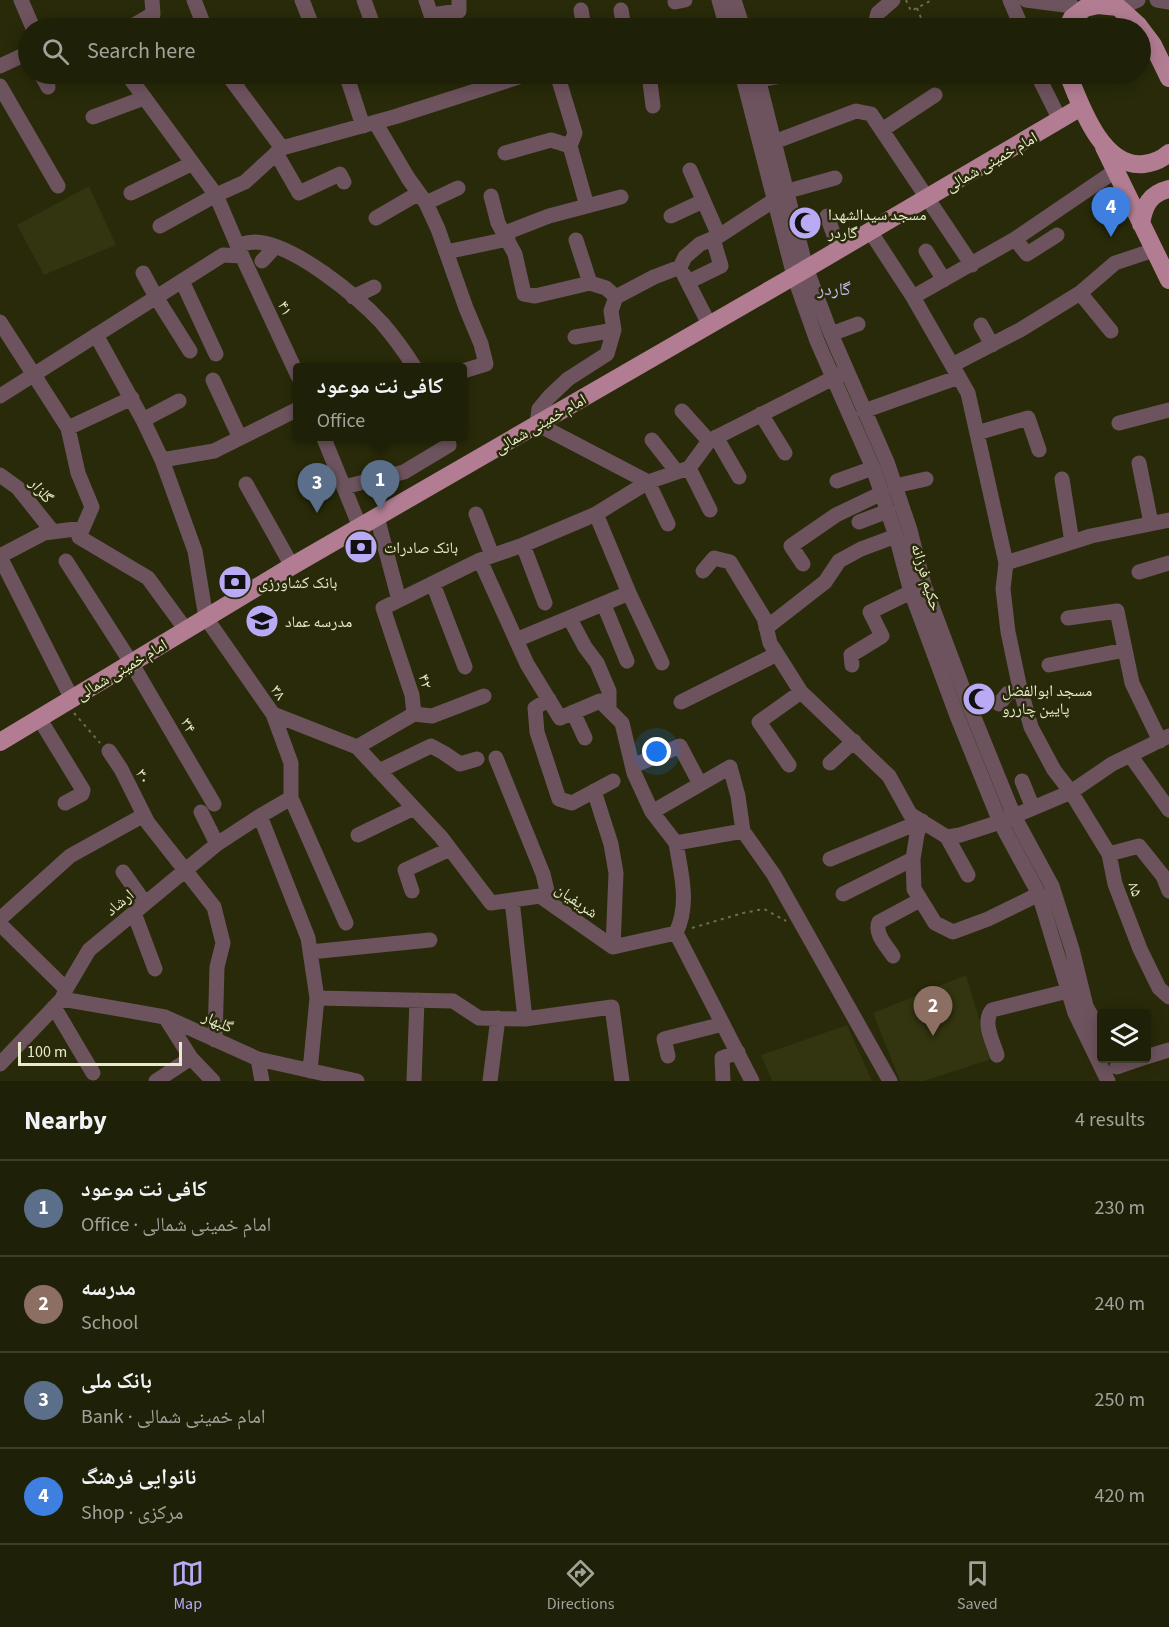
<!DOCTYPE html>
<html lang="en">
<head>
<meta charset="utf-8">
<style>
	body { margin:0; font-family:"Source Sans 3","Noto Naskh Arabic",sans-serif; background:#2b2d15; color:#f1f3f6 }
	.controls { position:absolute; right:18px; bottom:18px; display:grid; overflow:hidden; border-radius:6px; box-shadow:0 3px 15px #0003 }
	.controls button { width:54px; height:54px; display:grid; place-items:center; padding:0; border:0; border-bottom:2px solid #3c3e28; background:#1e2007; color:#f1f3f6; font:30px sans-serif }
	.scale { position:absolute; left:18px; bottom:15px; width:164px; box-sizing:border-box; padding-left:6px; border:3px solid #e7ebcc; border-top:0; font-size:16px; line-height:21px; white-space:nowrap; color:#e7ebcc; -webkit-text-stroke:4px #282a09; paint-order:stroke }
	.you { position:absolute; left:657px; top:752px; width:21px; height:21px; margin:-15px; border:4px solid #fff; border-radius:50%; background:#1a73e8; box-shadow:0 0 0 9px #1a73e833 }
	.badge { display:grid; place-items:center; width:39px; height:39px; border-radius:50%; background:#baaaf6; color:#fff; font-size:20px; font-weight:700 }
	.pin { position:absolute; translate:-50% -50px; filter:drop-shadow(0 2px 3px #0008) }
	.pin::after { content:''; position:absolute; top:32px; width:21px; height:18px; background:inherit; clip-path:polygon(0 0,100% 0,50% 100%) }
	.popup { position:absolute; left:293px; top:363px; width:174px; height:78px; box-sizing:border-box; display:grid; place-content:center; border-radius:6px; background:#1e2007; filter:drop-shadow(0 2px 4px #0005); font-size:20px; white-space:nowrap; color:#a1a39b }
	.popup b { font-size:22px; color:#f1f3f6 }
	.popup::after { content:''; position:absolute; left:50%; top:100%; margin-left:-12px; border:12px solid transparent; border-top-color:#1e2007 }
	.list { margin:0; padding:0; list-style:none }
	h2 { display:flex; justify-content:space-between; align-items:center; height:78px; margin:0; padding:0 24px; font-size:26px }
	h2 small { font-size:20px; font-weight:400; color:#a1a39b }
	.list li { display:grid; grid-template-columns:39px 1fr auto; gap:18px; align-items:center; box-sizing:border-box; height:96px; padding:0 24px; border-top:2px solid #3c3e28 }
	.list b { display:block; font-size:22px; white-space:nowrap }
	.list p { margin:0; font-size:20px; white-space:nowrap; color:#a1a39b }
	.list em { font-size:20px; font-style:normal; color:#a1a39b }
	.icon { flex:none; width:33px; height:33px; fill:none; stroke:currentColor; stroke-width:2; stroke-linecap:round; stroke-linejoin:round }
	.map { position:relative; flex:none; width:1169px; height:1081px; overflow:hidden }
	.search { position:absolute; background:#1e2007; box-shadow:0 3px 15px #0003; left:18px; right:18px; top:18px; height:66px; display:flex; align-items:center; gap:15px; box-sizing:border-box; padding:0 21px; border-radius:33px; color:#a1a39b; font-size:22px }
	.sheet { height:462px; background:#1e2007 }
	nav { display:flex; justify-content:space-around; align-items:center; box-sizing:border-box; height:84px; border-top:2px solid #3c3e28; background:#1e2007; font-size:16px; color:#a1a39b }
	nav a { display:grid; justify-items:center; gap:3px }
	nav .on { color:#baaaf6 }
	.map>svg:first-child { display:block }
	.built { fill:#32350f }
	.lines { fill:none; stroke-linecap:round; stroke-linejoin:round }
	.path { stroke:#6b6d4d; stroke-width:2; stroke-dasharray:3 4.5; stroke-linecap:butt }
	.minor { stroke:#6d535d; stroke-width:15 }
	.major { stroke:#b27d92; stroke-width:18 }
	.labels { text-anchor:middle; stroke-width:5; stroke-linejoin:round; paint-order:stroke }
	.street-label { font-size:16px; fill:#e7ebcc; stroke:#282a09 }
	.poi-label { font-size:16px; fill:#e7ebcc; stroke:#282a09; text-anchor:start }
	.neighbourhood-label { font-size:18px; fill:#c5bbf4; stroke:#282a09 }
</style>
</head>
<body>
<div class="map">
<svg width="1169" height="1081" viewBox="0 0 1169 1081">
	<rect width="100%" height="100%" fill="#282a09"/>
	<path class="built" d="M 89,186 L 116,245 L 44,275 L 17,225 Z
		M 966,975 L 991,1059 L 924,1081 L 900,1081 L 873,1013 Z
		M 847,1025 L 872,1081 L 772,1081 L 761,1055 Z"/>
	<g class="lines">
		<path class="path" d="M 906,0 L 911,11 L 932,0
			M 917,8 L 925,28
			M 74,713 L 100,743
			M 692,928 L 743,913 L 764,909 L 786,921"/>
		<path class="minor" d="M 21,0 L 33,28
			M 194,0 L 205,28
			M 302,0 L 313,28
			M 364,0 L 374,28
			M 426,0 L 431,15 L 459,11 L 459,0
			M 719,0 L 727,28
			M 734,0 L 743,28
			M 1010,0 L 1022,28
			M 1026,0 L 1072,6
			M 1157,0 L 1169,2
			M 675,2 L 685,0
			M 581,10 L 584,28
			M 621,10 L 624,28
			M 1124,13 L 1129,4 L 1138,0
			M 129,28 L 153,14 L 152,0
			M 874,28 L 878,13 L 893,0
			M 0,66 L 28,53
			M 41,74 L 48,87
			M 127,74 L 216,195 L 245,182 L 282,148
			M 227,74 L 282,148 L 394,117 L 528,74
			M 346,74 L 363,126
			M 557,74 L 575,133 L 570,146 L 587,206
			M 649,74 L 653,106
			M 742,74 L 794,276 L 817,341 L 873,468 L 896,536 L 911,592 L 957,716 L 1000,822 L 1039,894 L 1075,1013 L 1108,1081
			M 757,74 L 806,268 L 831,334 L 887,462 L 910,530 L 924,585 L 971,710 L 1014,816 L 1052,886 L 1072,949 L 1086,1006 L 1102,1036
			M 1037,74 L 1060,120
			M 759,80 L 792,74
			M 233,81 L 251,74
			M 0,86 L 58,186
			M 93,117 L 144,98
			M 375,122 L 408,178 L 426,203 L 438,229 L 466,308 L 481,344 L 486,364 L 463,371
			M 882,130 L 935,95
			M 774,142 L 856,111 L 871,114 L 972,265
			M 276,153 L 299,193 L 340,174 L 344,182
			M 505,153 L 551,140 L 570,146
			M 690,170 L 719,236
			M 131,193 L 191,164
			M 491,196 L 498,223 L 515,254 L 524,294 L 535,296 L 590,283 L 606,288 L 616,297
			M 426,203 L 458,188
			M 671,216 L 703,201
			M 827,216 L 839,249
			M 376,218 L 419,193
			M 160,226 L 216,195 L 242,256 L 298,376
			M 870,231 L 913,297 L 968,393 L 1006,563 L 1003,589 L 1008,632 L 1019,684 L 1031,727 L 1054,770 L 1071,792 L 1109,854 L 1115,884 L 1140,949 L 1159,988 L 1169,997
			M 505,233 L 549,216 L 621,197
			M 1015,239 L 1027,254 L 1057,235
			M 576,240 L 590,283
			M 237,245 C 243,244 249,242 255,242 C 293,243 357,296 382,323 C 394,337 405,352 415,368
			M 926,251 L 944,280
			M 446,252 L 508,239
			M 262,261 L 275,247
			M 143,273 L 156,297 L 190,351
			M 684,275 L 709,324
			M 182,281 L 216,354
			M 688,282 L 721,266 L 713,239
			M 1080,293 L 1111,331
			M 353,297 L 374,287
			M 913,297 L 1015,239 L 1115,171
			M 0,322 L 68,428 L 78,473 L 92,507 L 79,537 L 148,578 L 186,630
			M 981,325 L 992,345
			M 831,334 L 858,324
			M 96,335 L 143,420 L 162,460
			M 575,337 L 614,330
			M 952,365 L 1020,330 L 1080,293 L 1115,263 L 1154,250
			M 213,380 L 240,438
			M 0,396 L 223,255 L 242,256
			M 298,409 L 214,451 L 162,460 L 195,551 L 206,618 L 273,714 L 291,763 L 291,798 L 346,923
			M 682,411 L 709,441
			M 864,411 L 959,377
			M 761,414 L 785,453
			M 143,420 L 179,401
			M 1119,423 L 1169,410
			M 68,428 L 132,398
			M 977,433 L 1028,418 L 1039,450
			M 323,436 L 360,527
			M 716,437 L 739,477
			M 652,440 L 677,472
			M 1139,463 L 1151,523
			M 689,468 L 710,510
			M 0,475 L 18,488 L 53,532
			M 1062,479 L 1072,542
			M 837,481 L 873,468
			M 246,484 L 292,566
			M 895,486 L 926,479
			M 344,487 L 404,472 L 449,445 L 447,436
			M 476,514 L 492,555
			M 596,514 L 629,593 L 662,663
			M 377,517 L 399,600
			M 859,522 L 888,511
			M 668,524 L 648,482 L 537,424 L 539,409 L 549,397 L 568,379 L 607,354 L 614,330 L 611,311 L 616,297 L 654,277 L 680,267 L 685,257 L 700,244 L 719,236 L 788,191 L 835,178
			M 523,545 L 545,603
			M 0,556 L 44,533 L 83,528
			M 0,557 L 72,699
			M 480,560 L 527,664 L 560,718 L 600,701 L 622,723 L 634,773 L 652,812 L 676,843 L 743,831 L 774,875 L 890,1081
			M 66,561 L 132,664 L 214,804
			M 1006,563 L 1091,536 L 1169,520
			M 803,564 L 791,546 L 836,515 L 882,493
			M 703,571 L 714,558 L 730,562 L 764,618 L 770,643 L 801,692 L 889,776 L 910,814 L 947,837 L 960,835 L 1000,822 L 1071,792 L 1112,764 L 1169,736
			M 1139,572 L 1169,563
			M 433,584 L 465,667
			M 604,605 L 627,661
			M 1068,618 L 1117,611 L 1132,683 L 1160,741
			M 570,619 L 585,647 L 597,663 L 609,691 L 609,710
			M 766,628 L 825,582 L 839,561 L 861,549 L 896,536
			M 516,640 L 629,593
			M 852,665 L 851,655 L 882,636 L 870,612 L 911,592
			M 1049,665 L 1125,650
			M 549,699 L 535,708 L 537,732 L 559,799 L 572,803 L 613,781
			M 681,702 L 777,654
			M 999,704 L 1008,693 L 1020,689
			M 573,712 L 585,738
			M 273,714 L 357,747 L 441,837 L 491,903 L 540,896 L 613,947 L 676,933 L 752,1081
			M 414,714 L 432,716 L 484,696
			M 39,718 L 83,790 L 82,794 L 65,803
			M 357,747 L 414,714 L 412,695 L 383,608 L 480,560 L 523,545 L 596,514 L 648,482 L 689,468 L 709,441 L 841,374
			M 109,751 L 121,769 L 148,823 L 214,907 L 223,943 L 217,967 L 215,1040
			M 1130,755 L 1169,810
			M 496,758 L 543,874 L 550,903
			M 830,763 L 854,741
			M 789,765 L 759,722 L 801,692
			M 633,766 L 680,746 L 700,784
			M 379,771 L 431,746 L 444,753 L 460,764 L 477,759
			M 1022,781 L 1033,808
			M 594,791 L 611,844 L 616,873 L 613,947
			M 201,812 L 217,844
			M 652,812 L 730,767 L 738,796 L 743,831
			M 260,816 L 308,938 L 317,998 L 453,1001 L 479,1018 L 525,1019 L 612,1007 L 622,1081
			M 922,821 L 917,834 L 913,859 L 914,889 L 935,923 L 953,932 L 988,919 L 1039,894
			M 358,835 L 414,808
			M 947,837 L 968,875
			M 676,843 C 681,874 690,903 676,933
			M 1109,854 L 1139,846 L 1163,876 L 1169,891
			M 830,859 L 922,821
			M 123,872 L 145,903
			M 412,891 L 405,870 L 450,849
			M 843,894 L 913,859
			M 512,900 L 525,1019
			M 134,913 L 155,969
			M 0,919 L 70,856 L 144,815
			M 0,924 L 66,989
			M 310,952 L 430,940
			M 893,956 C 887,946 874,934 879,922 L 920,900
			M 62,999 L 165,1017 L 258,1059 L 357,1081
			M 54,1007 L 93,1073
			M 165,1017 L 191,1058 L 213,1081
			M 997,1055 C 993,1042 982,1022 992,1010 L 1068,991
			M 668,1056 L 664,1039 L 723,1024
			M 1146,1057 L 1169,1050
			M 258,1059 L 262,1081
			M 0,1064 L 62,999 L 66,989 L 89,950 L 217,844 L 260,816 L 291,798
			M 1117,1067 L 1143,1058
			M 310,1071 L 317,998
			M 156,1081 L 191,1058
			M 414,1081 L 417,1000
			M 490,1081 L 498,1018
			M 723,1081 L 722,1058 L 738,1052"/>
		<path class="major" d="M 1067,28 L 1072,18 L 1085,8 L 1098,5 L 1118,7 L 1138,25 L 1153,45 L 1169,78
			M 1068,74 C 1080,104 1102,169 1144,164 C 1154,163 1161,160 1169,153
			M 1104,147 L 1169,280
			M 1141,224 C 1144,206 1149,194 1169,189
			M 0,742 L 292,566 L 794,276 L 1081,107"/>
	</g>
	<defs>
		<symbol id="mosque-disc" viewBox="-11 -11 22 22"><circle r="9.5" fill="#baaaf6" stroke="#282a09"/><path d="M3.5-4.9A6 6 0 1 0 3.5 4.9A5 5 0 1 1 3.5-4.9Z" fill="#111"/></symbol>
		<symbol id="bank-disc" viewBox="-11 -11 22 22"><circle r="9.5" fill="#baaaf6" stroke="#282a09"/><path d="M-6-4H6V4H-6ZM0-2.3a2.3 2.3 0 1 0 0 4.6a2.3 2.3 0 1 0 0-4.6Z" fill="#111"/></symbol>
		<symbol id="school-disc" viewBox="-11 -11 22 22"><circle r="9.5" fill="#baaaf6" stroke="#282a09"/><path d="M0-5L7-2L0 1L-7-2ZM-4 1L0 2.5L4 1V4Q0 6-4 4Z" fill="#111"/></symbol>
	</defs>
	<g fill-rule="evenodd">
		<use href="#mosque-disc" x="786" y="204" width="38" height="38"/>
		<use href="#bank-disc" x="342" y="528" width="38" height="38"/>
		<use href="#bank-disc" x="216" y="563" width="38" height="38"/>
		<use href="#school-disc" x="243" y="602" width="38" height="38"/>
		<use href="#mosque-disc" x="960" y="680" width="38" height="38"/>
	</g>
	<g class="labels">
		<g class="street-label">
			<text transform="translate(991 161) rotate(-30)" y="6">امام خمینی شمالی</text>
			<text transform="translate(286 308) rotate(65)" y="6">۴۱</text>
			<text transform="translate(540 423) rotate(-30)" y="6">امام خمینی شمالی</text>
			<text transform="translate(42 490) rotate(50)" y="6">گلزار</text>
			<text transform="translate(927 577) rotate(73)" y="6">حکیم فرزانه</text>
			<text transform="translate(121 669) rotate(-31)" y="6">امام خمینی شمالی</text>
			<text transform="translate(426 681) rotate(74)" y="6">۴۲</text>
			<text transform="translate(279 692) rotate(56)" y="6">۳۸</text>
			<text transform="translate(189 725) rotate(60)" y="6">۳۴</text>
			<text transform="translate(144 776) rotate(62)" y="6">۳۰</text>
			<text transform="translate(1136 889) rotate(70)" y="6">۸۵</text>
			<text transform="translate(577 900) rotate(35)" y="6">شریفیان</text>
			<text transform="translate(119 902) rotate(-40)" y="6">ارشاد</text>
			<text transform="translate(218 1021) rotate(24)" y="6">گلبهار</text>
		</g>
		<g class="poi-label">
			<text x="828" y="220">مسجد سیدالشهدا<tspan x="828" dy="18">گاردر</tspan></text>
			<text x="384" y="553">بانک صادرات</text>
			<text x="258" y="588">بانک کشاورزی</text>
			<text x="285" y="627">مدرسه عماد</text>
			<text x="1002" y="696">مسجد ابوالفضل<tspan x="1002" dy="18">پایین چاررو</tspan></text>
		</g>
		<g class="neighbourhood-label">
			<text x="834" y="295">گاردر</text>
		</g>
	</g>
</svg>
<div class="controls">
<button><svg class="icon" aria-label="layers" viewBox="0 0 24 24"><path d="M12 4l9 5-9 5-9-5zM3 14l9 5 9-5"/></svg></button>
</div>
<div class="scale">100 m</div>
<div class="you"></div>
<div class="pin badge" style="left:380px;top:510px;background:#5c6f8a">1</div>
<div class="popup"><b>کافی نت موعود</b>Office</div>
<div class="pin badge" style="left:933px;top:1036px;background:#8d6e63">2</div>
<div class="pin badge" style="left:317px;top:513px;background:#5c6f8a">3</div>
<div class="pin badge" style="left:1111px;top:237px;background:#3f7fe0">4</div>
<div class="search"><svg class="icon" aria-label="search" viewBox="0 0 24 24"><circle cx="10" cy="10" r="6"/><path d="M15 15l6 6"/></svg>Search here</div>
</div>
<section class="sheet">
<h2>Nearby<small>4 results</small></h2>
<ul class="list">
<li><span class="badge" style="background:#5c6f8a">1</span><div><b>کافی نت موعود</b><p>Office · امام خمینی شمالی</p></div><em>230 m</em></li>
<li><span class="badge" style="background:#8d6e63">2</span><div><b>مدرسه</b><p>School</p></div><em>240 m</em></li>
<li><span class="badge" style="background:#5c6f8a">3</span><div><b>بانک ملی</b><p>Bank · امام خمینی شمالی</p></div><em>250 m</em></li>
<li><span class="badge" style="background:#3f7fe0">4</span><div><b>نانوایی فرهنگ</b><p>Shop · مرکزی</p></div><em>420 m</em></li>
</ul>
</section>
<nav>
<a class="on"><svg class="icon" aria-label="map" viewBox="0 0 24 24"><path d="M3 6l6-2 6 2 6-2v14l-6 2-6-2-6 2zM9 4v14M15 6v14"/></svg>Map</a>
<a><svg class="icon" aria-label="directions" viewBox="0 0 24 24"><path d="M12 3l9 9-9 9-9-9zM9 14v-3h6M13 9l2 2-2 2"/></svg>Directions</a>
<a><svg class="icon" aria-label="saved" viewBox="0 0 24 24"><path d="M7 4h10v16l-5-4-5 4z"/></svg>Saved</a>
</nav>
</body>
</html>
